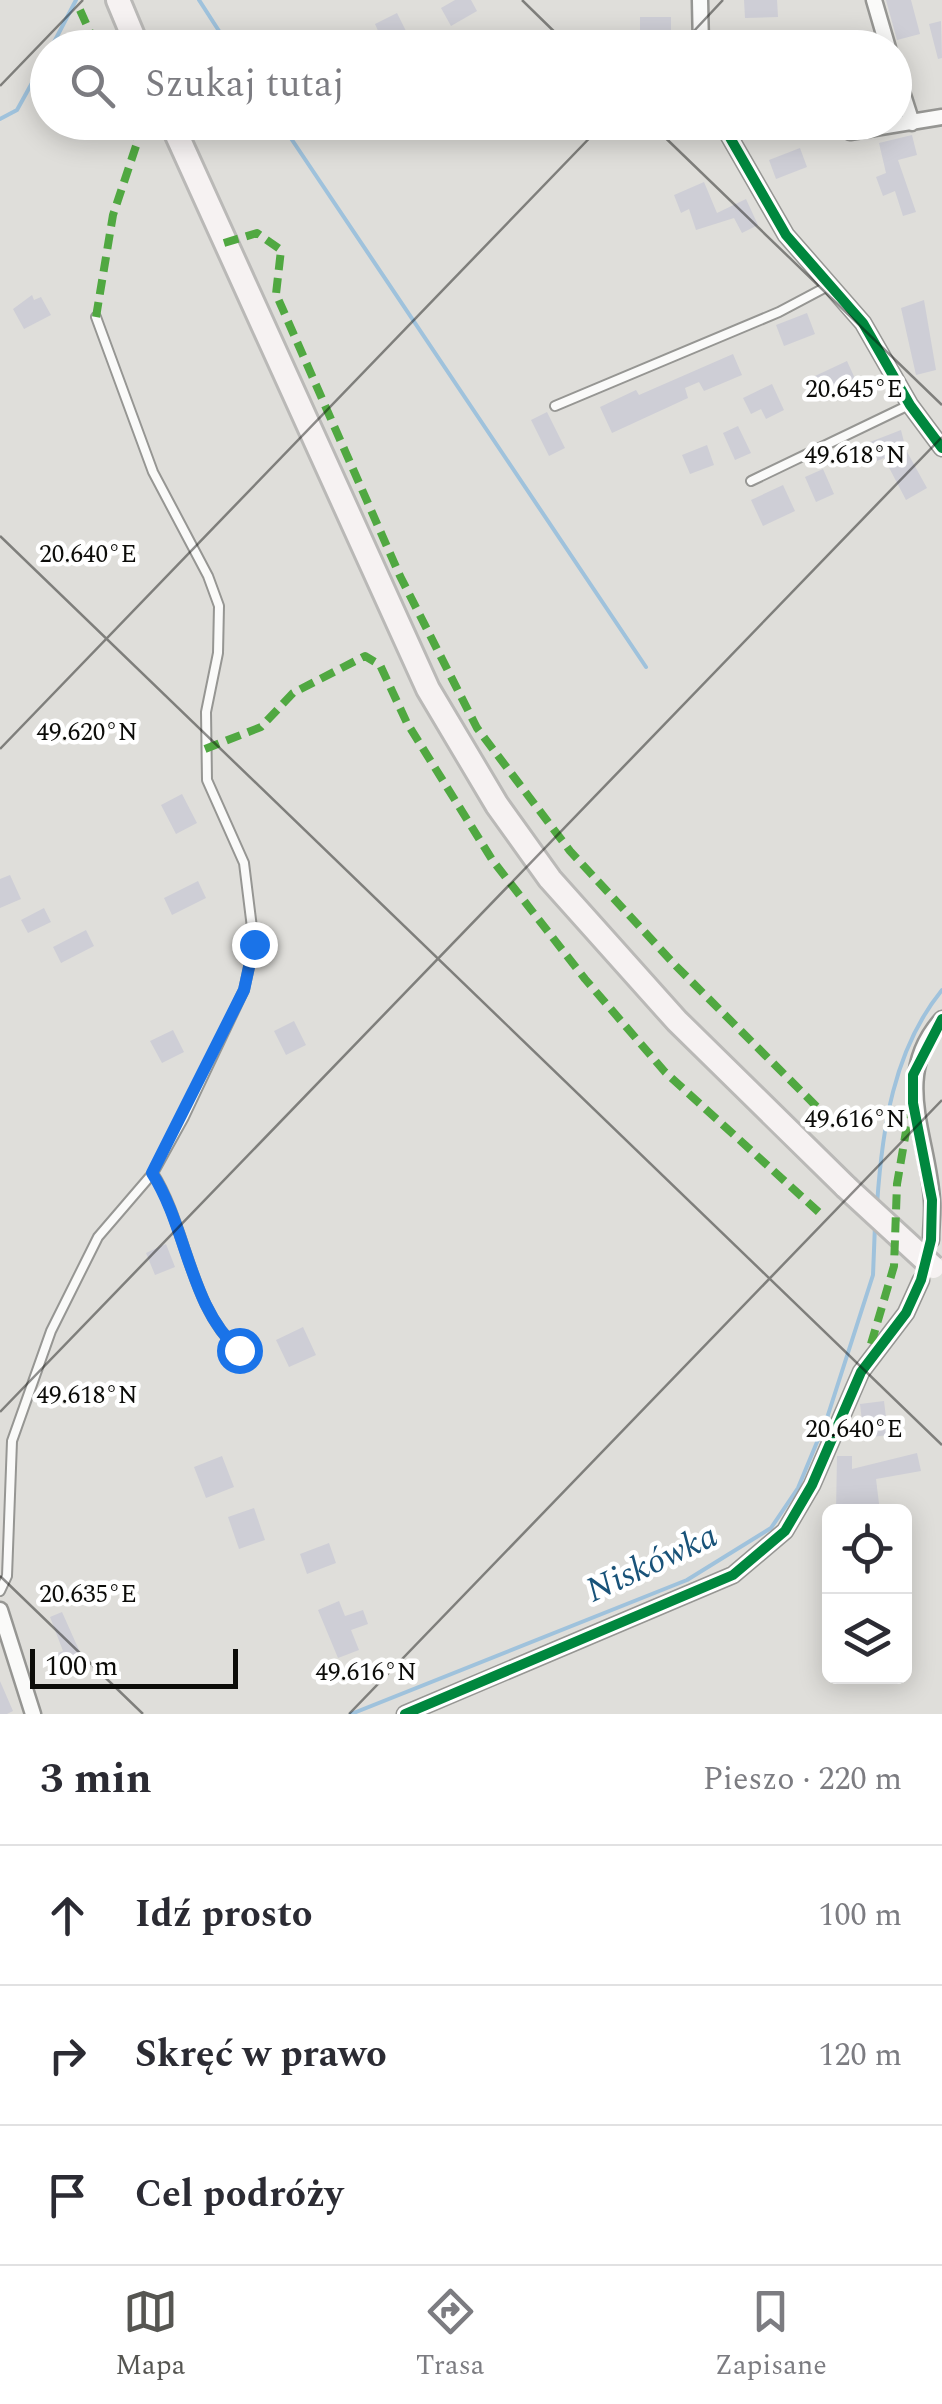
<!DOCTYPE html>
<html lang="pl">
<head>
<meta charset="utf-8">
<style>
	body { margin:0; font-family:Spectral,serif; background:#f7f7f7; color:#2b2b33 }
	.controls { position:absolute; right:30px; bottom:30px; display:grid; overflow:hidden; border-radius:15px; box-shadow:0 5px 25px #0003 }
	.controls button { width:90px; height:90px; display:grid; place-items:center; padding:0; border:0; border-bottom:2px solid #e1e1e2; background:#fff; color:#2b2b33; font:50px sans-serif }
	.scale { position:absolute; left:30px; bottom:25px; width:208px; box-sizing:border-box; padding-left:10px; border:5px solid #0c0c09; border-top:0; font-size:28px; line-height:35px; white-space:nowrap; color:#0c0c09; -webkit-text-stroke:8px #fff; paint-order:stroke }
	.stop { position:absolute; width:30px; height:30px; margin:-22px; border:8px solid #1a73e8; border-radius:50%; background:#fff }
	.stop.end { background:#1a73e8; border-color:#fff; box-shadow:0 2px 10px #0008 }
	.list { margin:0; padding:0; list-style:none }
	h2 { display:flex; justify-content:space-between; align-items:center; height:130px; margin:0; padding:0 40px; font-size:42px }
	h2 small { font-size:32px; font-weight:400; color:#7c7c81 }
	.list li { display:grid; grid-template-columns:65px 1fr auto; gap:30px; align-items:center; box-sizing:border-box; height:140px; padding:0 40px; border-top:2px solid #e1e1e2 }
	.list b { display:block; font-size:38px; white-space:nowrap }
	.list em { font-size:32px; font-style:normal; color:#7c7c81 }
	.icon { flex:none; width:55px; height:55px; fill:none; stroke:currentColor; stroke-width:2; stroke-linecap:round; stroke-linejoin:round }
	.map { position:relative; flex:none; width:942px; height:1714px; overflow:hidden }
	.search { position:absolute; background:#fff; box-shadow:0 5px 25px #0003; left:30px; right:30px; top:30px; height:110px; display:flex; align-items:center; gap:25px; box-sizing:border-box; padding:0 35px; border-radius:55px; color:#7c7c81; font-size:38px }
	.sheet { height:550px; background:#fff }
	nav { display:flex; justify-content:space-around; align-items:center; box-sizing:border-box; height:140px; border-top:2px solid #e1e1e2; background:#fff; font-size:28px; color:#7c7c81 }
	nav a { display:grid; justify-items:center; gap:5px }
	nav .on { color:#565652 }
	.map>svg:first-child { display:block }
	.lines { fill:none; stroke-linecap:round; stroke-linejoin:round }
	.stream { stroke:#9fc2dc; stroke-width:4 }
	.building { fill:#ceced6 }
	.lane-casing { stroke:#969693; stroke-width:12 }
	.street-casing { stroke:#969693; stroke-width:19 }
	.primary-casing { stroke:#bab9b7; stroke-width:28 }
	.lane { stroke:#fafaf9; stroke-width:8 }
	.street { stroke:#fafaf9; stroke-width:14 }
	.primary { stroke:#f6f2f2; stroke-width:22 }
	.primary-bridge-casing { stroke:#bab9b7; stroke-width:28; stroke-linecap:butt }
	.primary-bridge { stroke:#f6f2f2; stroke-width:22 }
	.quiet { stroke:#50a841; stroke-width:8; stroke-dasharray:15 8; stroke-linecap:butt }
	.cycleway-casing { stroke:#fff; stroke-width:16 }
	.cycleway { stroke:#00873e; stroke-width:10 }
	.route { stroke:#1a73e8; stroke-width:12 }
	.ticks { fill:none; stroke:#0c0c09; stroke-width:2.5; stroke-opacity:0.45 }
	.labels { text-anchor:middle; stroke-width:9; stroke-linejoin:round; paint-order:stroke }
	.water-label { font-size:35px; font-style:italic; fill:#195379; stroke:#fff }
	.ticks-label { font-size:25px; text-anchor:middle; fill:#0c0c09; stroke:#fff; stroke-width:9; stroke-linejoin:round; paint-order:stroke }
</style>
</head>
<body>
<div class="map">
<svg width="942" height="1714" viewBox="0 0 942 1714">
	<rect width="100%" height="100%" fill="#dfdeda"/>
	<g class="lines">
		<path class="stream" d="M 199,0 L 230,48
			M 51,48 L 76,0
			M 0,119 L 17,110 L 48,54
			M 280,122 L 646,667
			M 877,1205 C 882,1130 893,1050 942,990
			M 351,1714 L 687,1580 L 771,1528 L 798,1488 L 827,1418 L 873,1275 L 875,1225"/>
	</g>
	<path class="building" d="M 455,0 L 471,0 L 477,11 L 451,26 L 441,8 Z
		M 744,0 L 777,0 L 778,17 L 745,18 Z
		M 886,0 L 911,0 L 920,34 L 897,40 Z
		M 397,13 L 406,31 L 383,42 L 375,24 Z
		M 640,17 L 671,17 L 671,45 L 640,46 Z
		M 941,21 L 942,58 L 938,59 L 929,24 Z
		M 912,135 L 917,155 L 898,160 L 916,212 L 903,216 L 895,191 L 883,196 L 876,177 L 886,173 L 879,143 Z
		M 800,148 L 807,167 L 776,179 L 769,160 Z
		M 704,182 L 717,213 L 746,199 L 758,225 L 742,233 L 734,218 L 696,230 L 689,209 L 681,213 L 674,195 Z
		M 32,295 L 34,300 L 41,297 L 51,315 L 24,329 L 13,309 Z
		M 924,300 L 936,370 L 916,375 L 901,308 Z
		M 807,313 L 815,334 L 784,346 L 776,325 Z
		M 733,354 L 742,375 L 704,391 L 699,382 L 685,388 L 688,398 L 612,433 L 600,407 L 636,390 L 639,395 Z
		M 847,361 L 857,383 L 825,398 L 815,376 Z
		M 772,384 L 784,410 L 766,419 L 761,409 L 751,414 L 743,398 Z
		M 547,412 L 565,448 L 549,456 L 531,420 Z
		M 738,426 L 751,453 L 735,460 L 723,433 Z
		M 901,430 L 906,450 L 927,488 L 906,500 L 884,458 L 877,461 L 870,442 Z
		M 707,445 L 714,465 L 690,474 L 682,455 Z
		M 823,469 L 834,494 L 816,502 L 805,477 Z
		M 783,485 L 795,511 L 763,526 L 751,500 Z
		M 182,794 L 197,823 L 176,834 L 161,805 Z
		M 10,875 L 21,899 L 0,908 L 0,879 Z
		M 198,881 L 206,898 L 172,915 L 164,898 Z
		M 44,908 L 51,922 L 28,933 L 21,920 Z
		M 86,930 L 94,946 L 61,963 L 53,947 Z
		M 294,1021 L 306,1045 L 286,1055 L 274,1031 Z
		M 173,1030 L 184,1052 L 162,1063 L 150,1041 Z
		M 166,1244 L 175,1267 L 155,1275 L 146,1253 Z
		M 303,1327 L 316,1355 L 289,1367 L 276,1340 Z
		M 884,1401 L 888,1435 L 864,1438 L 860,1404 Z
		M 917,1453 L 921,1471 L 876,1479 L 880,1512 L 836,1512 L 837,1456 L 852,1456 L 852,1469 Z
		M 222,1456 L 234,1487 L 206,1498 L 194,1467 Z
		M 254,1508 L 265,1540 L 239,1549 L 228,1517 Z
		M 329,1543 L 336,1563 L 307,1574 L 300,1554 Z
		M 339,1601 L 345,1616 L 363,1610 L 368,1624 L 351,1630 L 359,1650 L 338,1658 L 318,1610 Z
		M 62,1612 L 87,1668 L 63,1676 L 55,1654 L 63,1651 L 50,1617 Z
		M 0,1681 L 13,1711 L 7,1714 L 0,1714 Z"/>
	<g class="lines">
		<defs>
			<path id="lane" d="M 555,406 L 779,312 L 830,285
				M 751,481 L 909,405
				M 153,1173 C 187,1227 190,1308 239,1350
				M 0,1591 L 7,1576 L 12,1441 L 51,1331 L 98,1237 L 153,1173 L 184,1117 L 244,990 L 254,944 L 244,863 L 207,780 L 206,712 L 218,653 L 219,606 L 208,576 L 153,472 L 96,317"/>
			<path id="street" d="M 700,0 L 701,48
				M 874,0 L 888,48
				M 894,67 L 912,123
				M 721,122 L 786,235 L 863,323 L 910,405 L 942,448
				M 850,132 L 942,117
				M 931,1240 C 931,1227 933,1213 932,1200 C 928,1136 891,1076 942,1019
				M 0,1610 L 33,1714
				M 405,1714 L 733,1575 L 785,1531 L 812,1485 L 861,1372 L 906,1313 L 921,1280"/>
			<path id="primary" d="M 118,0 L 138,48
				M 171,122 L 428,689 L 497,805 L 550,879 L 677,1021 L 846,1187"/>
		</defs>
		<use href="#lane" class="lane-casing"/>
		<use href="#street" class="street-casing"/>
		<use href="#primary" class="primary-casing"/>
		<use href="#lane" class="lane"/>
		<use href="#street" class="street"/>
		<use href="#primary" class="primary"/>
		<defs>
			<path id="primary-bridge" d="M 846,1187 L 933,1267"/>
		</defs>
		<use href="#primary-bridge" class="primary-bridge-casing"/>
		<use href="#primary-bridge" class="primary-bridge"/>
		<path class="quiet" d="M 80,10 L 97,48
			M 224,243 L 257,233 L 281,250 L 276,294 L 400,576 L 477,728 L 570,851 L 676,966 L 828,1118
			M 96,317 L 113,215 L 138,140 L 130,122
			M 205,749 L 261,727 L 293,693 L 365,656 L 380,665 L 407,723 L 493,861 L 585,979 L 665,1072 L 823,1216
			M 871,1344 L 894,1266 L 897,1184 L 909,1114"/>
		<defs>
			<path id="cycleway" d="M 721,122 L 786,235 L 863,323 L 910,405 L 942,448
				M 405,1714 L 733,1575 L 785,1531 L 812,1485 L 861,1372 L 906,1313 L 921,1280 L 931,1240 L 932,1200 L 913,1103 L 913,1075 L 942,1019"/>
		</defs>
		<use href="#cycleway" class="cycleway-casing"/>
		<use href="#cycleway" class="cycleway"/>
	</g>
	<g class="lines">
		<path class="route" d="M 239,1350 C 190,1308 187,1227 152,1173 L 244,990 L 254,944"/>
	</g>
	<path class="ticks" d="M 522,0 L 571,48M 678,48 L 723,0M 0,86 L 83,0M 649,122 L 942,405M 0,536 L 942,1445M 0,749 L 605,122M 0,1412 L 942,437M 0,1576 L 143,1714M 349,1714 L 942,1100"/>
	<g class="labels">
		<g class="water-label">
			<text transform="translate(651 1562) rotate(-25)" y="12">Niskówka</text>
		</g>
	</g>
	<g class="ticks-label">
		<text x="854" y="397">20.645°E</text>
		<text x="855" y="463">49.618°N</text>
		<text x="88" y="562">20.640°E</text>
		<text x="87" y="740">49.620°N</text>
		<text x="855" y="1127">49.616°N</text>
		<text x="87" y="1403">49.618°N</text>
		<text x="854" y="1437">20.640°E</text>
		<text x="88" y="1602">20.635°E</text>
		<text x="366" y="1680">49.616°N</text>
	</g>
</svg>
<div class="controls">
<button><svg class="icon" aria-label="locate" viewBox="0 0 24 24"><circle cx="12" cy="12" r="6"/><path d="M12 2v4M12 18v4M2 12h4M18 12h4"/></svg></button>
<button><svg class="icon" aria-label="layers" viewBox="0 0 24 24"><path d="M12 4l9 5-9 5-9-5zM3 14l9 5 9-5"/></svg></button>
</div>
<div class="scale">100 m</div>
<div class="stop" style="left:239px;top:1350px"></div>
<div class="stop end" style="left:254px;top:944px"></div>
<div class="search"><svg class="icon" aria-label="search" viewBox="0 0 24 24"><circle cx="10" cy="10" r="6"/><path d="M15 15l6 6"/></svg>Szukaj tutaj</div>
</div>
<section class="sheet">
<h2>3 min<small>Pieszo · 220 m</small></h2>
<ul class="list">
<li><svg class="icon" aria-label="ahead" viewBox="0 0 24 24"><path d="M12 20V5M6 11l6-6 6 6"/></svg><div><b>Idź prosto</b></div><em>100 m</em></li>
<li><svg class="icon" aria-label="right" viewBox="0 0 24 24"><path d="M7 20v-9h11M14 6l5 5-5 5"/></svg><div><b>Skręć w prawo</b></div><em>120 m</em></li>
<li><svg class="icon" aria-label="arrive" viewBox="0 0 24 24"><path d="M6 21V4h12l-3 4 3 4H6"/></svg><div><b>Cel podróży</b></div></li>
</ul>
</section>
<nav>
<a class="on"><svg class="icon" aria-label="map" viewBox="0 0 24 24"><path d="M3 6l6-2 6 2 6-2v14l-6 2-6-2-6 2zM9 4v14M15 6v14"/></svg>Mapa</a>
<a><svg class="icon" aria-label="directions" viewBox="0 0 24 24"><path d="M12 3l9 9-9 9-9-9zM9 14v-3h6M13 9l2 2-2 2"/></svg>Trasa</a>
<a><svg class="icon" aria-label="saved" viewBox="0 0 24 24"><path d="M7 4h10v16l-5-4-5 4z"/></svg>Zapisane</a>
</nav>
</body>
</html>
